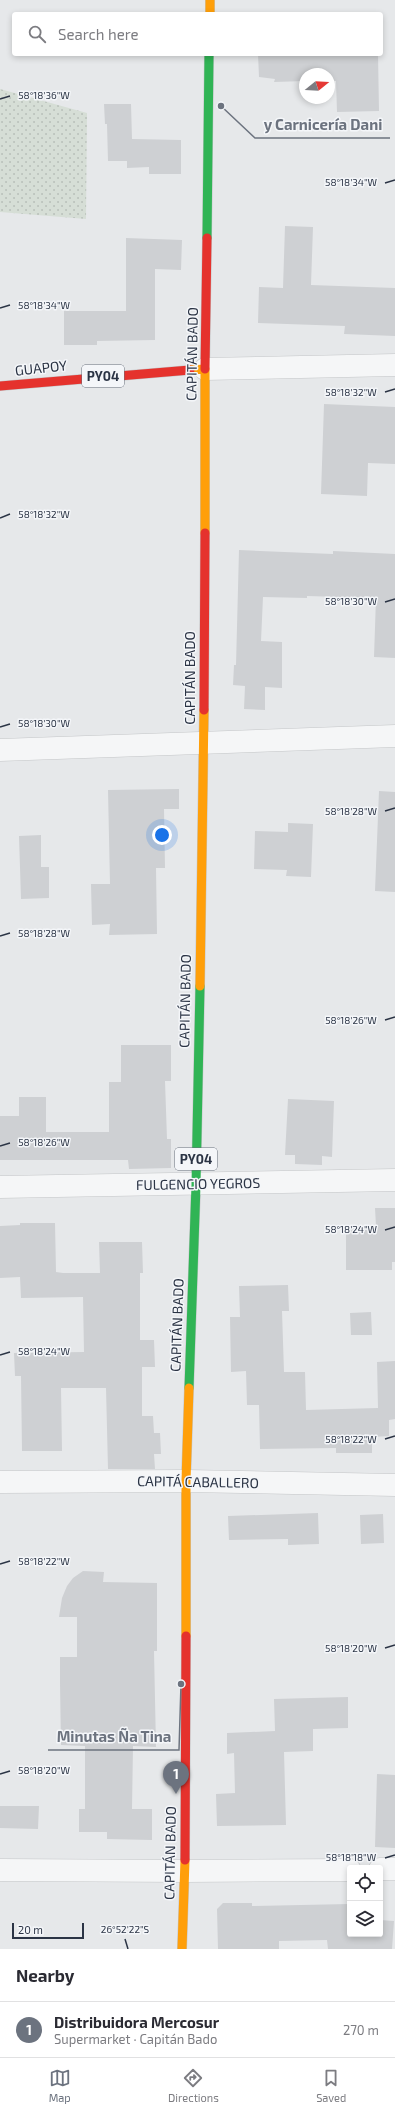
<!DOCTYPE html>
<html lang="en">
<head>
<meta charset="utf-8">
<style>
	body { margin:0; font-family:"Exo 2",sans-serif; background:#f7f7f7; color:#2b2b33 }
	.controls { position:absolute; right:12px; bottom:12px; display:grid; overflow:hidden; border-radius:4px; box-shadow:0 2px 6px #0003 }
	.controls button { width:36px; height:36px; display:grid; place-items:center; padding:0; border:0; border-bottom:1px solid #e1e1e2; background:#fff; color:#2b2b33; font:20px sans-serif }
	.compass { position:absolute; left:299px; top:68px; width:36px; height:36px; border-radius:50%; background:#fff; box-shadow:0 2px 6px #0003; rotate:72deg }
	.scale { position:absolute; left:12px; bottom:10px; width:72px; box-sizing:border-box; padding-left:4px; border:2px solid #2b3445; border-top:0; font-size:11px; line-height:14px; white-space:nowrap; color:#2b3445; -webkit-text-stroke:3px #f4f6f9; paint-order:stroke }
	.you { position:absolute; left:162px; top:835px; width:14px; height:14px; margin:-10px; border:3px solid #fff; border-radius:50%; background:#1a73e8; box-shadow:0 0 0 6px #1a73e833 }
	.badge { display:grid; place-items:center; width:26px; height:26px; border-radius:50%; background:#6c737f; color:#fff; font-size:13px; font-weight:700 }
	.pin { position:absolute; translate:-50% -33px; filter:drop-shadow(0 1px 2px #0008) }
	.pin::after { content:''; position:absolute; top:21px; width:14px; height:12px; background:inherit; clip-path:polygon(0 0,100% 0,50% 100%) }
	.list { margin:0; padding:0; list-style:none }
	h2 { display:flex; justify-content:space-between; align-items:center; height:52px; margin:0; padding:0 16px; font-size:17px }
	h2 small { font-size:13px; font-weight:400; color:#7c7c81 }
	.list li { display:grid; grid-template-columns:26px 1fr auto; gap:12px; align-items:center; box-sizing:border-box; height:56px; padding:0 16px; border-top:1px solid #e1e1e2 }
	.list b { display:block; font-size:15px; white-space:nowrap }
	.list p { margin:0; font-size:13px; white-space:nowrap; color:#7c7c81 }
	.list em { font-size:13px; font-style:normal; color:#7c7c81 }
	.icon { flex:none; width:22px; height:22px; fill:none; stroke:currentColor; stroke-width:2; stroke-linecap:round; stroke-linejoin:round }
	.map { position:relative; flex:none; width:395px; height:1949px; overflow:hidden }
	.search { position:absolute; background:#fff; box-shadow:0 2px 6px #0003; left:12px; right:12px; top:12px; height:44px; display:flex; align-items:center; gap:10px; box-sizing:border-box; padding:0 14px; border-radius:4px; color:#7c7c81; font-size:15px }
	.sheet { height:108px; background:#fff }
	nav { display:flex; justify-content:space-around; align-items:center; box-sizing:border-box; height:56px; border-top:1px solid #e1e1e2; background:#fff; font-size:11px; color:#7c7c81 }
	nav a { display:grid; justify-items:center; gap:2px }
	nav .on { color:#6c737f }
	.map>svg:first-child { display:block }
	.grass { fill:url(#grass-dots) }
	.building { fill:#ced0d3 }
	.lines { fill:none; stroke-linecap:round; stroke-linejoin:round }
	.street-casing { stroke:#c4c6c8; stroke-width:23 }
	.fast-casing { stroke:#c4c6c8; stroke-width:10 }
	.slow-casing { stroke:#c4c6c8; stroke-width:10 }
	.jam-casing { stroke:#c4c6c8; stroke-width:10 }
	.street { stroke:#f5f6f7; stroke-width:22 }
	.fast { stroke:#30b455; stroke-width:9 }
	.slow { stroke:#ff9f0a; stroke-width:9 }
	.jam { stroke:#e5322d; stroke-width:9 }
	.ticks { fill:none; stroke:#2b3445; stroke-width:1.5 }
	.labels { text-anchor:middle; stroke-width:3; stroke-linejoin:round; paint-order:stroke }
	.shield { fill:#f4f6f9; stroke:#676e7b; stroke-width:1 }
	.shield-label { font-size:13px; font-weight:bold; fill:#2b3445 }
	.street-label { font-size:14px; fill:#2b3445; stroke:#f4f6f9 }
	.ticks-label { font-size:10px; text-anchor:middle; fill:#2b3445; stroke:#f4f6f9; stroke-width:3; stroke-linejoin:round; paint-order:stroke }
	.leader { fill:none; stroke:#6c737f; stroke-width:1.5 }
	.callout-dot { fill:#6c737f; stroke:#f4f6f9; stroke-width:1.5 }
	.callout-label { font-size:15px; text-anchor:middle; font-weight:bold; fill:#6c737f; stroke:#f4f6f9; stroke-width:3; stroke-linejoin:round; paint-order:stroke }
</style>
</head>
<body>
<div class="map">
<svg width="395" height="1949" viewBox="0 0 395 1949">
	<defs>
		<pattern id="grass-dots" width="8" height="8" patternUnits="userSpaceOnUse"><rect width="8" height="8" fill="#d6ded6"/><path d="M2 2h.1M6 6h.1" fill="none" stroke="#b8bfb9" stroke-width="1.8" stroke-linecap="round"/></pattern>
	</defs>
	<rect width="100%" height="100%" fill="#e6e8ea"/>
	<path class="grass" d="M 0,89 L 87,113 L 86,219 L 0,212 Z"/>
	<path class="building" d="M 258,54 L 378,54 L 379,111 L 337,112 L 336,81 L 329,81 L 329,74 L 305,74 L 305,81 L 274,82 L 275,79 L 259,77 Z
		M 104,104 L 131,104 L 132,139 L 181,140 L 181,174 L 149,174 L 149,167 L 127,168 L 127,161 L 108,161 L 107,124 L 105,124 Z
		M 285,226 L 313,227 L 311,285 L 395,288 L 395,336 L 344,334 L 345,326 L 258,323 L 259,287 L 283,288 Z
		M 126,238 L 182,240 L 181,270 L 155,269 L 155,340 L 97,341 L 97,345 L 64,345 L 64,311 L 126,311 Z
		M 324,404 L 395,407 L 395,464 L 368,463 L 367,496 L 321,494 Z
		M 239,550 L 333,554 L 333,551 L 395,554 L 395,658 L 374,657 L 376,598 L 307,596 L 307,598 L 263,597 L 261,641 L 282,642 L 282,688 L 265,687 L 265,710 L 244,709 L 245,686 L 233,685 L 234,665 L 236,665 Z
		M 179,789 L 179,809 L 164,809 L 165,868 L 156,868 L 157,934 L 109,935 L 110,924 L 92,925 L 91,884 L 110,884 L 108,790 Z
		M 379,791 L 395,792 L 395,892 L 375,891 Z
		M 288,823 L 313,824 L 311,877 L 286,876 L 287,870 L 254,869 L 255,831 L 288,832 Z
		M 41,835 L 41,867 L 49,867 L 49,898 L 21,899 L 19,836 Z
		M 121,1045 L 171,1045 L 171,1081 L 165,1081 L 167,1139 L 171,1139 L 171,1168 L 129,1169 L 128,1160 L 0,1160 L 0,1116 L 19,1116 L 19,1097 L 46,1097 L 46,1132 L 109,1132 L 109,1082 L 121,1082 Z
		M 288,1099 L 334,1101 L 332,1157 L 322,1156 L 322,1165 L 295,1164 L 295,1155 L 285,1155 Z
		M 375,1208 L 395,1208 L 395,1262 L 392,1262 L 392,1270 L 346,1270 L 346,1226 L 376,1226 Z
		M 20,1223 L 55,1223 L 56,1272 L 63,1273 L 100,1273 L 99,1242 L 142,1242 L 143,1273 L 140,1273 L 140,1340 L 154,1340 L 155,1367 L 142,1367 L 142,1416 L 153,1416 L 154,1433 L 160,1433 L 161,1454 L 154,1454 L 155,1469 L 108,1469 L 106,1388 L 61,1388 L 62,1451 L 22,1451 L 21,1376 L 15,1376 L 14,1353 L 84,1352 L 83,1297 L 21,1298 L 20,1277 L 0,1278 L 0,1226 L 20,1225 Z
		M 288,1285 L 289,1311 L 282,1311 L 284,1372 L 305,1372 L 306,1410 L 378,1408 L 377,1362 L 395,1361 L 395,1419 L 389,1420 L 389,1436 L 372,1437 L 372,1453 L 336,1453 L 336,1448 L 260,1449 L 259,1405 L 247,1405 L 246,1371 L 231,1372 L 230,1317 L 240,1317 L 239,1286 Z
		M 371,1312 L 372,1335 L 351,1335 L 350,1313 Z
		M 318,1513 L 319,1544 L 288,1545 L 288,1539 L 229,1540 L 228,1516 Z
		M 383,1514 L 384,1543 L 361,1544 L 360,1515 Z
		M 83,1571 L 104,1572 L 103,1582 L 157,1583 L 157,1651 L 154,1651 L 156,1747 L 133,1746 L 132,1809 L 152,1809 L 152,1840 L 107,1839 L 107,1832 L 79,1832 L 79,1809 L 85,1809 L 85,1746 L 61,1745 L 60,1683 L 60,1657 L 77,1657 L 77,1617 L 59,1617 L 62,1598 L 67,1586 L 73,1578 Z
		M 348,1697 L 348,1728 L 313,1729 L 313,1751 L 284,1752 L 286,1825 L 217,1826 L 216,1794 L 235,1793 L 234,1753 L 227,1754 L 227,1733 L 275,1731 L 274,1699 Z
		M 377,1774 L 395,1775 L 395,1848 L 375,1847 Z
		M 0,1806 L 39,1806 L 38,1829 L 0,1828 Z
		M 223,1903 L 252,1903 L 252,1906 L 349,1904 L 350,1934 L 380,1934 L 380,1920 L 394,1921 L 392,1949 L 328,1949 L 327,1940 L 279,1941 L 279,1949 L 218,1949 L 217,1909 Z"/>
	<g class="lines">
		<defs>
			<path id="street" d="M 205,369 L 395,365
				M 0,750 L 395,736
				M 0,1187 L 395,1180
				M 0,1482 L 186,1481 L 395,1485
				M 380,1869 L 395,1869
				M 0,1870 L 185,1871 L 350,1870"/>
			<path id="fast" d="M 207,238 L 209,54
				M 189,1388 L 196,1185 L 200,986"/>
			<path id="slow" d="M 210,0 L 210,14
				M 190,370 L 205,369 L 205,533
				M 200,986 L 204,710
				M 186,1636 L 186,1481 L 189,1388
				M 182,1949 L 185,1860"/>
			<path id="jam" d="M 205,369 L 207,238
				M 0,386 L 190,370
				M 204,710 L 205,533
				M 185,1860 L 186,1636"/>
		</defs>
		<use href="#street" class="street-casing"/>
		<use href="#fast" class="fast-casing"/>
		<use href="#slow" class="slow-casing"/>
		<use href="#jam" class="jam-casing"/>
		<use href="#street" class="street"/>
		<use href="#fast" class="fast"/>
		<use href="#slow" class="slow"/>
		<use href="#jam" class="jam"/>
	</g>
	<path class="ticks" d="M 0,99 L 10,96M 385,183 L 395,180M 0,308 L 10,305M 385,392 L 395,389M 0,518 L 10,514M 385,602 L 395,599M 0,727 L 10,724M 385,811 L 395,808M 0,936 L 10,933M 385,1020 L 395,1017M 0,1146 L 10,1143M 385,1230 L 395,1227M 0,1355 L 10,1352M 385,1439 L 395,1436M 0,1564 L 10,1561M 385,1648 L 395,1645M 0,1774 L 10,1771M 385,1858 L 395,1855M 125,1939 L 128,1949"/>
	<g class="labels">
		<g class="shield">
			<rect x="82" y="365" width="42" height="22" rx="3"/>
			<rect x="175" y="1148" width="42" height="22" rx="3"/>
		</g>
		<g class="shield-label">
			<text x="103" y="381">PY04</text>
			<text x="196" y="1164">PY04</text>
		</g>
		<g class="street-label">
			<text transform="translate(192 354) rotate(-89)" y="5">CAPITÁN BADO</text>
			<text transform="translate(41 368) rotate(-6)" y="5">GUAPOY</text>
			<text transform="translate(190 678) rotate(-90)" y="5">CAPITÁN BADO</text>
			<text transform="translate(185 1001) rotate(-89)" y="5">CAPITÁN BADO</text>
			<text transform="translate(198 1184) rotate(-1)" y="5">FULGENCIO YEGROS</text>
			<text transform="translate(177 1325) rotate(-88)" y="5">CAPITÁN BADO</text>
			<text transform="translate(198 1482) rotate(1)" y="5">CAPITÁ CABALLERO</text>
			<text transform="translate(170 1853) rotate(-89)" y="5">CAPITÁN BADO</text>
		</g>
	</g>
	<g class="ticks-label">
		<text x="44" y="99">58°18'36"W</text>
		<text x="351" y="186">58°18'34"W</text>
		<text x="44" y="309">58°18'34"W</text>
		<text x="351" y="396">58°18'32"W</text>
		<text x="44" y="518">58°18'32"W</text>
		<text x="351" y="605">58°18'30"W</text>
		<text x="44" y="727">58°18'30"W</text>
		<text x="351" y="815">58°18'28"W</text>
		<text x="44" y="937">58°18'28"W</text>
		<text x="351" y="1024">58°18'26"W</text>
		<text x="44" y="1146">58°18'26"W</text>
		<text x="351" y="1233">58°18'24"W</text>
		<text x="44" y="1355">58°18'24"W</text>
		<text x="351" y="1443">58°18'22"W</text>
		<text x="44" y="1565">58°18'22"W</text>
		<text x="351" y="1652">58°18'20"W</text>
		<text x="44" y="1774">58°18'20"W</text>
		<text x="351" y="1861">58°18'18"W</text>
		<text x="125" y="1933">26°52'22"S</text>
	</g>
	<path class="leader" d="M221 106L255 138H390M181 1684L179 1750H48"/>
	<g class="callout-dot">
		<circle cx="221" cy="106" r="4"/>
		<circle cx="181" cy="1684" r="4"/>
	</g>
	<g class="callout-label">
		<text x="323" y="130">y Carnicería Dani</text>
		<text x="114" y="1742">Minutas Ña Tina</text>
	</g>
</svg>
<div class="controls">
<button><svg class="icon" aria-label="locate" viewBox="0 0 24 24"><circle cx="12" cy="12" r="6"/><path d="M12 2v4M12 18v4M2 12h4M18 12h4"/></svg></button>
<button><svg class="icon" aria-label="layers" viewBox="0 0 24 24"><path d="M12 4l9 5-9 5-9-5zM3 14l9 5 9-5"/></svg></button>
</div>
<svg class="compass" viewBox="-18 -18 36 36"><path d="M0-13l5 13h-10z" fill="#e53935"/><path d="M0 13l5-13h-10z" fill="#7c7c81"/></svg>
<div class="scale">20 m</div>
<div class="you"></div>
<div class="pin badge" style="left:176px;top:1794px">1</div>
<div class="search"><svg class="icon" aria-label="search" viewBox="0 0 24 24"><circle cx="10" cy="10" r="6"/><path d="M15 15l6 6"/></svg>Search here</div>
</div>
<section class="sheet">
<h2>Nearby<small></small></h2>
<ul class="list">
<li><span class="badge">1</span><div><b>Distribuidora Mercosur</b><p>Supermarket · Capitán Bado</p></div><em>270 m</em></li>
</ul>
</section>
<nav>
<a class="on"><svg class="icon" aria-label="map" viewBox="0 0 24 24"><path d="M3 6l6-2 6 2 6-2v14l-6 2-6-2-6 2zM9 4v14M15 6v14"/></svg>Map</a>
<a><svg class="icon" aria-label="directions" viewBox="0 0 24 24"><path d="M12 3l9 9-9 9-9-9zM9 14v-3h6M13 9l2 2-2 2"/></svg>Directions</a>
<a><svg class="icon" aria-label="saved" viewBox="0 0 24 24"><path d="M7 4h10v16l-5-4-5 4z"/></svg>Saved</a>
</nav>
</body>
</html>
